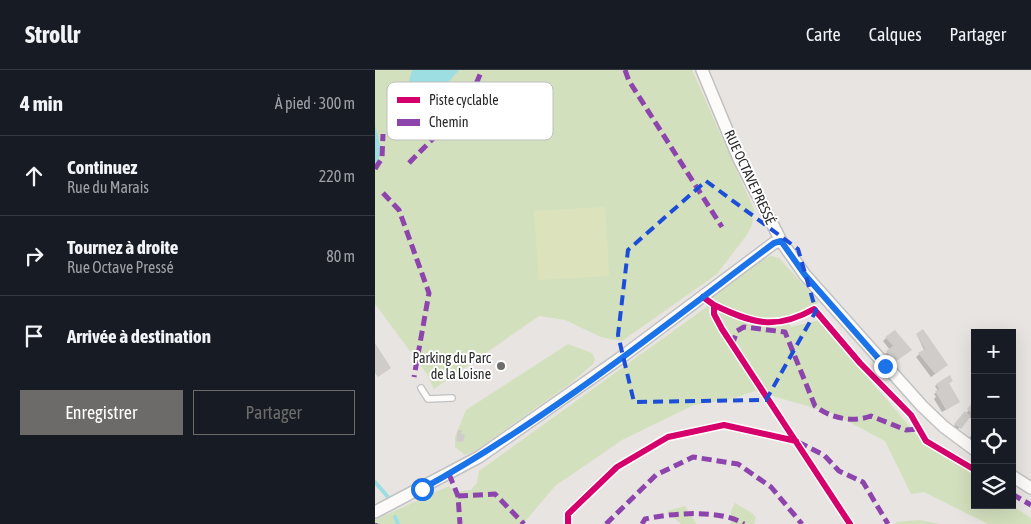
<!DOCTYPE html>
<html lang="fr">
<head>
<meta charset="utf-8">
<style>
	body { margin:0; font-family:"Asap Condensed",sans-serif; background:#20242c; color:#f1f3f6 }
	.controls { position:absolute; right:15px; bottom:15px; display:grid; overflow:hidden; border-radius:0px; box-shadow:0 5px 20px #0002 }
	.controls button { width:45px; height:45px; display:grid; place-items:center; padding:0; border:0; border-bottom:1px solid #363941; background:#171b24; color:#f1f3f6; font:25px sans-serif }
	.stop { position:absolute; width:15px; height:15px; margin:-11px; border:4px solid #1a73e8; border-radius:50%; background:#fff }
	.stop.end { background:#1a73e8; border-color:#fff; box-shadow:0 1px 5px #0008 }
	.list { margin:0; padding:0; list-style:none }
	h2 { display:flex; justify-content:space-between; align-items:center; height:65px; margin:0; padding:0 20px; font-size:21px }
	h2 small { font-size:16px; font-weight:400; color:#9ea1a6 }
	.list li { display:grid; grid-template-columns:32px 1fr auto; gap:15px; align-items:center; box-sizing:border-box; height:80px; padding:0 20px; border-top:1px solid #363941 }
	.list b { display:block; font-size:19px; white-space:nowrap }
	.list p { margin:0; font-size:16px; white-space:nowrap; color:#9ea1a6 }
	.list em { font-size:16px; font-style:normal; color:#9ea1a6 }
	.actions { display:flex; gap:10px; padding:15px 20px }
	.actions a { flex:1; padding:11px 0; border:1px solid #6c6b6a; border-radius:0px; text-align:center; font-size:18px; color:#6c6b6a }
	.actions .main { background:#6c6b6a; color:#fff }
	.icon { flex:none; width:28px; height:28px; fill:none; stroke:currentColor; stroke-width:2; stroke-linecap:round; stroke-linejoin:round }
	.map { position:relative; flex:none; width:656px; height:454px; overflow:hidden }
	header { display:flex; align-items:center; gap:30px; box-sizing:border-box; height:70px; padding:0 25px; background:#171b24; border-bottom:1px solid #363941 }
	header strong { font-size:24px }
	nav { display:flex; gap:28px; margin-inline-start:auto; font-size:18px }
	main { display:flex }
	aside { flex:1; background:#171b24 }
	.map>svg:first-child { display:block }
	.green { fill:#d3e0bd }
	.pitch { fill:#dce3bc }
	.water { fill:#9cdee2 }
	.shadow { fill:#0003 }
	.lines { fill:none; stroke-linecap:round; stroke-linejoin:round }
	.stream { stroke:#9cdee2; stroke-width:4 }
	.building { fill:#cfccca }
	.service-casing { stroke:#c2c1c2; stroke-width:8 }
	.minor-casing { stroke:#c2c1c2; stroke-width:14 }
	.service { stroke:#fcfbfa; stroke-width:5.5 }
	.minor { stroke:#fcfbfa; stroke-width:11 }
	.quiet { stroke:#8e44ad; stroke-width:5; stroke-dasharray:10 5; stroke-linecap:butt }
	.cycleway-casing { stroke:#fff; stroke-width:9 }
	.cycleway { stroke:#d6006c; stroke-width:6 }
	.route { stroke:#1a73e8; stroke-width:6 }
	.marked { fill:none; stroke:#1d4ed8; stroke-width:4; stroke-dasharray:10 6; stroke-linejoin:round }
	.poi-dot { fill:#6c6b6a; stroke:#fff; stroke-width:2 }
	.labels { text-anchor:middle; stroke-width:4; stroke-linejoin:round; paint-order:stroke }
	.street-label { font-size:14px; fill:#2a2a2a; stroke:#fff }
	.poi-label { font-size:14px; fill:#2a2a2a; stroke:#fff; text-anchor:end }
	.key { fill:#fff; stroke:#bfbfbf; stroke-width:1 }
	.key-label { font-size:14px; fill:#2a2a2a }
</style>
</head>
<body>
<header>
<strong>Strollr</strong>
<nav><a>Carte</a><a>Calques</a><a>Partager</a></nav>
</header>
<main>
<aside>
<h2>4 min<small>À pied · 300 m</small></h2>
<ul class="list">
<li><svg class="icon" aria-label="ahead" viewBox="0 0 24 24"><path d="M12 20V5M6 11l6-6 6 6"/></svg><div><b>Continuez</b><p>Rue du Marais</p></div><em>220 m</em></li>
<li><svg class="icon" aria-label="right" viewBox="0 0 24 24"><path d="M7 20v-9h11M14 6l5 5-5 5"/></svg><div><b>Tournez à droite</b><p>Rue Octave Pressé</p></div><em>80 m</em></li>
<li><svg class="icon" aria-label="arrive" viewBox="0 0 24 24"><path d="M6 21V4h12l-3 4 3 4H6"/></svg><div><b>Arrivée à destination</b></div></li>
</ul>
<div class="actions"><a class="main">Enregistrer</a><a>Partager</a></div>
</aside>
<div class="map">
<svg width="656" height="454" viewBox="0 0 656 454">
	<rect width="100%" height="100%" fill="#e8e4e1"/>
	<path class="green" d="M 0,0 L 317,0 L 379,139 L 377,155 L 371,166 L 342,204 L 247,271 L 226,267 L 190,250 L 164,246 L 59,319 L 52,304 L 0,234 Z
		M 396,186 L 404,188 L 444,232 C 406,257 373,253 336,228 L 384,191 Z
		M 333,236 L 379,255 L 414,254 L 416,257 L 444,250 L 546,370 L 586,394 L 600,406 L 600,435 L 636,435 L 656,448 L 656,454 L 613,454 L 549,422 L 536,424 L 510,371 L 457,343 L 380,321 L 353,330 L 319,335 L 247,370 L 180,416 L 148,454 L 0,454 L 0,450 L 74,416 L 79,422 L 96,420 L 102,413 L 104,401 Z
		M 193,274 L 217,283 L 220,289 L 218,294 L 196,313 L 100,381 L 90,385 L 80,377 L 80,367 L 91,340 Z
		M 360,433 L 377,443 L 381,448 L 379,454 L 356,454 L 356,441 Z
		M 310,436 L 321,453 L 321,454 L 306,454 L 292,441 Z
		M 545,450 L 565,454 L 521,454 L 521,452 Z"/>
	<path class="pitch" d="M 230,137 L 234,206 L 164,210 L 159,141 Z"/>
	<path class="water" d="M 37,0 L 84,0 L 27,65 L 20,66 Z
		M 0,56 C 5,72 8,82 0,97 Z"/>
	<path class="shadow" d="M 542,265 L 568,298 L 556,307 L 541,287 L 549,280 Z
		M 511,268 L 532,283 L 516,294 L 508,286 L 515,280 L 508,271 Z
		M 574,307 L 577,311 L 573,314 L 584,332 L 567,342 L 559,329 L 561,327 L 559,324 L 563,321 L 560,316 Z
		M 600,334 L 600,352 L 594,347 L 583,359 L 579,356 Z
		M 600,361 L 600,369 L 596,372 L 593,369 Z"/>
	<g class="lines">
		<path class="stream" d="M 0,412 L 13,427
			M 20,447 L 23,454"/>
	</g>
	<path class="building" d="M 548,259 L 573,295 L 560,304 L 543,283 L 550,279 L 541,264 Z
		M 520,260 L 537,280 L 520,292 L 511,281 L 518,276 L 510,267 Z
		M 0,273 L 16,298 L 3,307 L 0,303 Z
		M 575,305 L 578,311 L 574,313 L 585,332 L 571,340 L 560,321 L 564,319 L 561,314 Z
		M 600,330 L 600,346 L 592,339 Z
		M 590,341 L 596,346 L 586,359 L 579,354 Z
		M 83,360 L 87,360 L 86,364 L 90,365 L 88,372 L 81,371 Z"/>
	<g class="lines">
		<defs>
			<path id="service" d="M 46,318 L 53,329 L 77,328"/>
			<path id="minor" d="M 327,0 L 364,89 L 406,171 L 430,205 L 547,336 L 569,357 L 600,380
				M 637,406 L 656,418
				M 0,442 L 104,387 L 244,289 L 399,173 L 406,171"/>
		</defs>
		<use href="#service" class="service-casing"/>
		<use href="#minor" class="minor-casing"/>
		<use href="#service" class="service"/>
		<use href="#minor" class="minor"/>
		<path class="quiet" d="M 250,0 L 254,11 L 347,157
			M 34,93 L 93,33 L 107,0
			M 0,99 L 7,88 L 8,64
			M 8,123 L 24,140 L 54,223 L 39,307
			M 357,275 L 362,261 L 369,257 L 410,262 L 440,336 C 455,348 477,353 496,346 L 531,360 L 544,359
			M 423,372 L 449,385 L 464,401 L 488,412 L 513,454
			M 74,404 L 83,426 L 85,454
			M 637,424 L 656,435
			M 83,426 L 120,424 L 149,454
			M 0,453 L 0,454
			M 231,454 L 281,405 L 318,387 L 363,394 L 396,417 L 427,454
			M 267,454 L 270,449 C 296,443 347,439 369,454"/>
		<defs>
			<path id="cycleway" d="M 328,227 L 339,235 L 339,244 L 347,259 L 475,454
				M 339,235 C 377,253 400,261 439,239 L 485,293 L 536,345 L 551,371 L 600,400
				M 193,454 L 193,444 L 242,397 L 293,367 L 349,355 L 421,371"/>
		</defs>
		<use href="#cycleway" class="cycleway-casing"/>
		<use href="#cycleway" class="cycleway"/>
	</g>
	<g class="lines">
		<path class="route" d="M 47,419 C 172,350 285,259 399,173 L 406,171 L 430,205 L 510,296"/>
	</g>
	<path class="marked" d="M 331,111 L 423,179 L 441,241 L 391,330 L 259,332 L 243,265 L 253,180 Z"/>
	<circle class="poi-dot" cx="126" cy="296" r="5"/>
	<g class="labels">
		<g class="street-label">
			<text transform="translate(375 107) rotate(65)" y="5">RUE OCTAVE PRESSÉ</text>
		</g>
		<g class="poi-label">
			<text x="116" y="293">Parking du Parc<tspan x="116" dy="16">de la Loisne</tspan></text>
		</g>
	</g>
	<rect x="12" y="12" width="166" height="58" rx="8" class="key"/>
	<rect x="22" y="27" width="23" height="6" fill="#d6006c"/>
	<rect x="22" y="49" width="23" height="7" fill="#8e44ad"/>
	<g class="key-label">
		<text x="54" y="35">Piste cyclable</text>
		<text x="54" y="57">Chemin</text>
	</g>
</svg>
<div class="controls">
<button>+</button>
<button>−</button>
<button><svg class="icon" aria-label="locate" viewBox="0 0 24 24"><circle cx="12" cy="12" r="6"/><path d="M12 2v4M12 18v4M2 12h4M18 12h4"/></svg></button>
<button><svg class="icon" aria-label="layers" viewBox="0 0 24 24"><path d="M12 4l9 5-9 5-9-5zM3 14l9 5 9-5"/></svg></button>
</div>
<div class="stop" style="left:47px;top:419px"></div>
<div class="stop end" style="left:510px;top:296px"></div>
</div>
</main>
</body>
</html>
